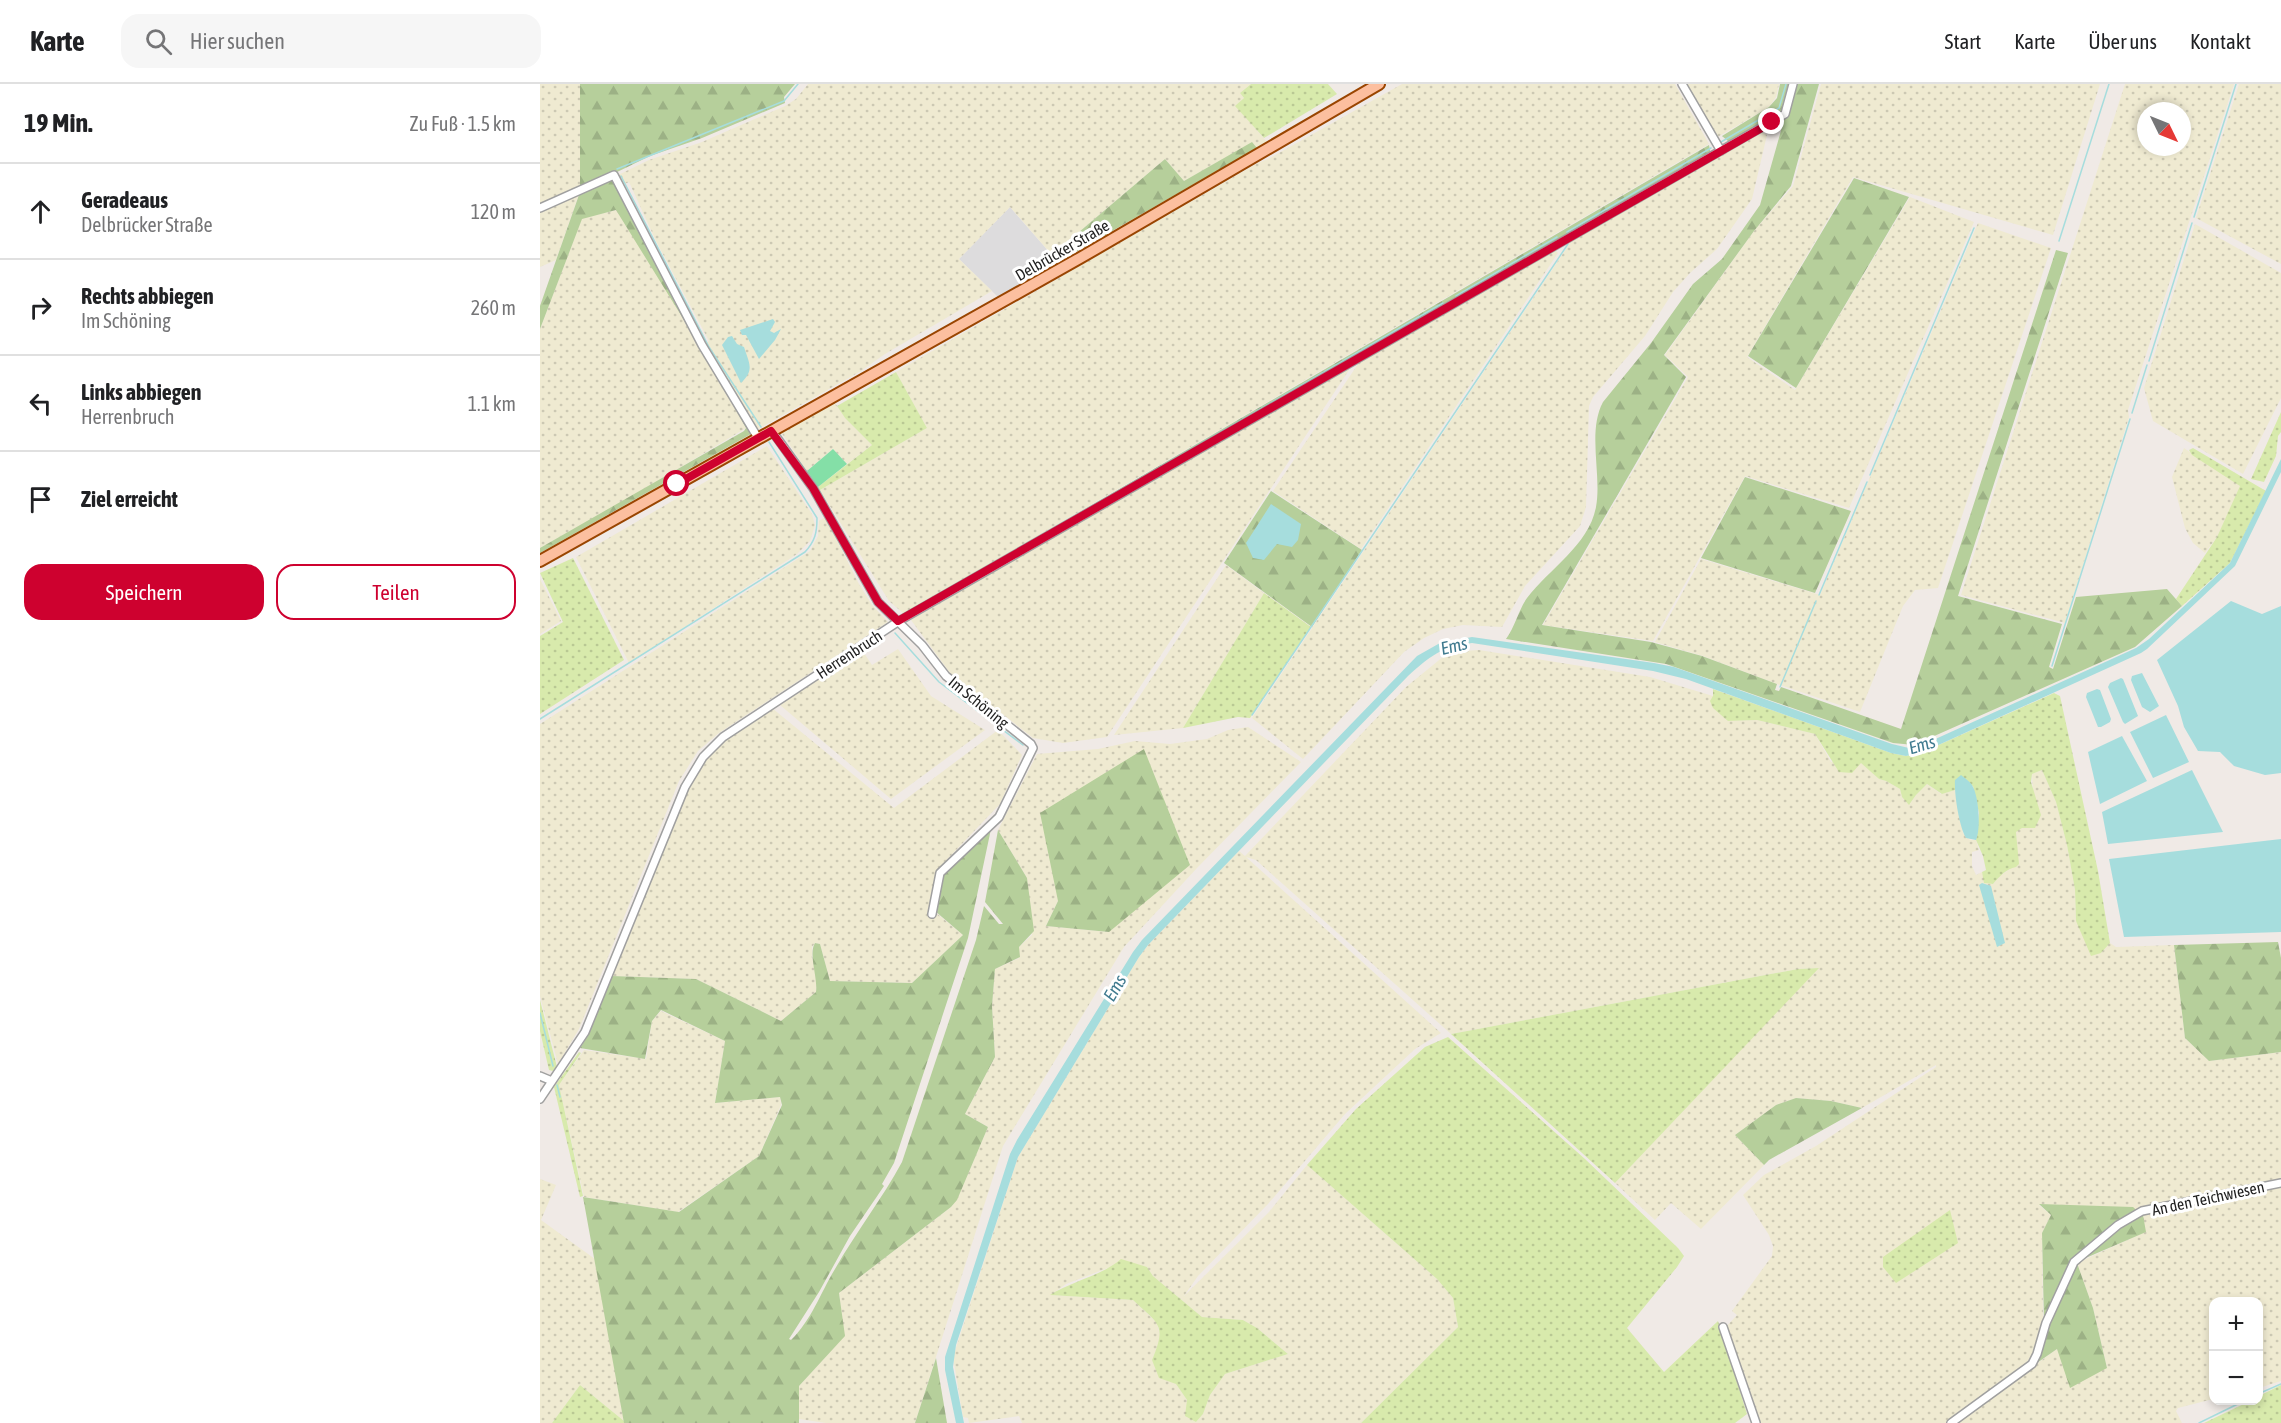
<!DOCTYPE html>
<html lang="de">
<head>
<meta charset="utf-8">
<style>
	body { margin:0; font-family:"Asap Condensed",sans-serif; background:#f6f6f6; color:#202124 }
	.controls { position:absolute; right:18px; bottom:18px; display:grid; overflow:hidden; border-radius:12px; box-shadow:0 3px 9px #0003 }
	.controls button { width:54px; height:54px; display:grid; place-items:center; padding:0; border:0; border-bottom:2px solid #e0e0e0; background:#fff; color:#202124; font:30px sans-serif }
	.compass { position:absolute; left:1597px; top:18px; width:54px; height:54px; border-radius:50%; background:#fff; box-shadow:0 3px 9px #0003; rotate:133deg }
	.stop { position:absolute; width:18px; height:18px; margin:-14px; border:4px solid #ce012f; border-radius:50%; background:#fff }
	.stop.end { background:#ce012f; border-color:#fff; box-shadow:0 2px 6px #0008 }
	.list { margin:0; padding:0; list-style:none }
	h2 { display:flex; justify-content:space-between; align-items:center; height:78px; margin:0; padding:0 24px; font-size:26px }
	h2 small { font-size:20px; font-weight:400; color:#757577 }
	.list li { display:grid; grid-template-columns:39px 1fr auto; gap:18px; align-items:center; box-sizing:border-box; height:96px; padding:0 24px; border-top:2px solid #e0e0e0 }
	.list b { display:block; font-size:22px; white-space:nowrap }
	.list p { margin:0; font-size:20px; white-space:nowrap; color:#757577 }
	.list em { font-size:20px; font-style:normal; color:#757577 }
	.actions { display:flex; gap:12px; padding:18px 24px }
	.actions a { flex:1; padding:14px 0; border:2px solid #ce012f; border-radius:18px; text-align:center; font-size:21px; color:#ce012f }
	.actions .main { background:#ce012f; color:#fff }
	.icon { flex:none; width:33px; height:33px; fill:none; stroke:currentColor; stroke-width:2; stroke-linecap:round; stroke-linejoin:round }
	.map { position:relative; flex:none; width:1741px; height:1339px; overflow:hidden }
	header { display:flex; align-items:center; gap:36px; box-sizing:border-box; height:84px; padding:0 30px; background:#fff; border-bottom:2px solid #e0e0e0 }
	header strong { font-size:28px }
	nav { display:flex; gap:33px; margin-inline-start:auto; font-size:21px }
	.search { width:420px; height:54px; background:#f6f6f6; display:flex; align-items:center; gap:15px; box-sizing:border-box; padding:0 21px; border-radius:18px; color:#757577; font-size:22px }
	main { display:flex }
	aside { flex:1; background:#fff }
	.map>svg:first-child { display:block }
	.residential { fill:#dddcdd }
	.farmland { fill:url(#farmland-dots); fill-rule:evenodd }
	.grass { fill:url(#grass-dots) }
	.forest { fill:url(#forest-firs) }
	.pitch { fill:#84dfa7 }
	.water { fill:#a6dddd }
	.lines { fill:none; stroke-linecap:round; stroke-linejoin:round }
	.stream { stroke:#a6dddd; stroke-width:1.5 }
	.minor-casing { stroke:#a0a0a0; stroke-width:10 }
	.primary-casing { stroke:#9a4501; stroke-width:14 }
	.minor { stroke:#fff; stroke-width:7 }
	.primary { stroke:#fcbf9f; stroke-width:10 }
	.route { stroke:#ce012f; stroke-width:8 }
	.labels { text-anchor:middle; stroke-width:6; stroke-linejoin:round; paint-order:stroke }
	.street-label { font-size:16px; fill:#1f1f1f; stroke:#fff }
	.water-label { font-size:18px; font-style:italic; fill:#3f7a8f; stroke:#fff }
</style>
</head>
<body>
<header>
<strong>Karte</strong>
<div class="search"><svg class="icon" aria-label="search" viewBox="0 0 24 24"><circle cx="10" cy="10" r="6"/><path d="M15 15l6 6"/></svg>Hier suchen</div>
<nav><a>Start</a><a>Karte</a><a>Über uns</a><a>Kontakt</a></nav>
</header>
<main>
<aside>
<h2>19 Min.<small>Zu Fuß · 1.5 km</small></h2>
<ul class="list">
<li><svg class="icon" aria-label="ahead" viewBox="0 0 24 24"><path d="M12 20V5M6 11l6-6 6 6"/></svg><div><b>Geradeaus</b><p>Delbrücker Straße</p></div><em>120 m</em></li>
<li><svg class="icon" aria-label="right" viewBox="0 0 24 24"><path d="M7 20v-9h11M14 6l5 5-5 5"/></svg><div><b>Rechts abbiegen</b><p>Im Schöning</p></div><em>260 m</em></li>
<li><svg class="icon" aria-label="left" viewBox="0 0 24 24"><path d="M17 20v-9H6M10 6l-5 5 5 5"/></svg><div><b>Links abbiegen</b><p>Herrenbruch</p></div><em>1.1 km</em></li>
<li><svg class="icon" aria-label="arrive" viewBox="0 0 24 24"><path d="M6 21V4h12l-3 4 3 4H6"/></svg><div><b>Ziel erreicht</b></div></li>
</ul>
<div class="actions"><a class="main">Speichern</a><a>Teilen</a></div>
</aside>
<div class="map">
<svg width="1741" height="1339" viewBox="0 0 1741 1339">
	<defs>
		<pattern id="farmland-dots" width="8" height="8" patternUnits="userSpaceOnUse" patternTransform="scale(1.5)"><rect width="8" height="8" fill="#efead1"/><path d="M2 2h.1M6 6h.1" fill="none" stroke="#ccc8b3" stroke-width="1.8" stroke-linecap="round"/></pattern>
		<pattern id="grass-dots" width="8" height="8" patternUnits="userSpaceOnUse" patternTransform="scale(1.5)"><rect width="8" height="8" fill="#d8eaac"/><path d="M2 2h.1M6 6h.1" fill="none" stroke="#b9c894" stroke-width="1.8" stroke-linecap="round"/></pattern>
		<pattern id="forest-firs" width="22" height="20" patternUnits="userSpaceOnUse" patternTransform="scale(1.5)"><rect width="22" height="20" fill="#b6cf9b"/><path d="M5 1l3.5 6h-7zM16 11l3.5 6h-7z" fill="#9cb185"/></pattern>
	</defs>
	<rect width="100%" height="100%" fill="#f0eae6"/>
	<path class="residential" d="M 470,123 L 518,178 L 458,213 L 419,175 Z"/>
	<path class="farmland" d="M 0,0 L 40,0 L 40,106 L 0,122 Z
		M 268,0 L 711,0 L 700,9 L 704,14 L 696,22 L 727,58 L 717,64 L 712,59 L 644,97 L 625,75 L 512,171 L 470,123 L 419,175 L 452,207 L 345,270 L 321,287 L 218,345 L 215,343 L 163,261 L 169,257 L 116,157 L 89,98 L 82,101 L 76,92 L 109,76 L 162,58 L 245,22 L 256,15 Z
		M 862,0 L 1135,0 L 1169,60 L 364,530 L 349,517 L 280,406 L 387,344 L 356,288 L 718,79 L 728,75 Z
		M 1145,0 L 1239,0 L 1236,13 L 1229,23 L 1176,54 Z
		M 1281,0 L 1560,0 L 1513,151 L 1313,93 L 1207,273 L 1255,306 L 1370,113 L 1434,138 L 1309,424 L 1205,392 L 1113,557 L 1003,541 L 1148,293 L 1125,271 L 1214,147 L 1253,102 Z
		M 1585,0 L 1694,0 L 1588,326 L 1589,333 L 1525,539 L 1421,511 ZM 1606,27 L 1642,27 L 1642,63 L 1606,63 Z
		M 1699,0 L 1741,0 L 1741,180 L 1656,134 Z
		M 1222,48 L 1227,51 L 1212,115 L 1177,165 L 1150,189 L 1133,208 L 1105,252 L 1053,313 L 1049,322 L 1046,423 L 1040,442 L 985,502 L 962,543 L 923,541 L 903,545 L 884,554 L 864,568 L 763,675 L 712,634 L 1034,153 Z
		M 39,110 L 16,176 L 0,183 L 0,126 Z
		M 77,126 L 191,312 L 189,314 L 206,344 L 91,413 L 0,464 L 0,245 L 42,134 Z
		M 1438,139 L 1511,164 L 1398,504 L 1375,506 L 1363,522 L 1320,628 L 1237,600 L 1163,572 L 1115,558 L 1161,475 L 1280,511 Z
		M 1655,140 L 1741,189 L 1741,314 L 1703,390 L 1613,337 L 1604,304 Z
		M 1014,165 L 1018,169 L 821,465 L 733,407 L 820,277 Z
		M 813,280 L 567,653 L 523,659 L 493,654 L 410,589 L 371,536 Z
		M 295,319 L 305,334 L 332,361 L 307,380 L 293,365 L 267,387 L 241,348 Z
		M 227,362 L 272,430 L 275,441 L 270,457 L 257,470 L 89,579 L 36,473 Z
		M 1644,364 L 1701,402 L 1677,453 L 1665,469 L 1653,459 L 1645,444 L 1632,393 Z
		M 285,433 L 319,500 L 332,521 L 348,538 L 179,649 L 158,667 L 139,697 L 39,945 L 18,980 L 0,912 L 0,640 L 270,467 L 278,452 L 279,437 Z
		M 686,481 L 724,509 L 643,644 L 574,651 Z
		M 0,495 L 21,537 L 0,550 Z
		M 358,565 L 391,612 L 445,646 L 351,715 L 240,621 L 322,566 L 332,581 Z
		M 939,566 L 1110,593 L 1173,612 L 1188,637 L 1217,636 L 1275,650 L 1291,678 L 1321,678 L 1339,695 L 1346,697 L 1360,705 L 1362,713 L 1370,720 L 1376,711 L 1387,700 L 1401,710 L 1415,706 L 1423,749 L 1430,756 L 1436,756 L 1439,766 L 1432,768 L 1432,782 L 1436,791 L 1442,788 L 1445,799 L 1453,800 L 1461,791 L 1478,780 L 1476,747 L 1482,744 L 1495,744 L 1492,690 L 1502,686 L 1516,718 L 1527,761 L 1535,806 L 1536,837 L 1561,869 L 1570,859 L 1576,863 L 1634,861 L 1645,954 L 1669,977 L 1741,968 L 1741,1096 L 1597,1127 L 1499,1121 L 1511,1131 L 1502,1149 L 1503,1237 L 1492,1272 L 1472,1294 L 1406,1339 L 1219,1339 L 1186,1243 L 1197,1231 L 1192,1227 L 1232,1172 L 1233,1162 L 1229,1151 L 1203,1111 L 1224,1091 L 1276,1062 L 1396,983 L 1396,981 L 1322,1024 L 1291,1017 L 1256,1014 L 1236,1021 L 1195,1051 L 1224,1081 L 1161,1145 L 1131,1119 L 1115,1136 L 1075,1099 L 1278,884 L 1258,885 L 911,950 L 716,776 L 706,773 L 901,949 L 875,965 L 805,1030 L 728,1120 L 658,1192 L 644,1212 L 729,1128 L 767,1081 L 897,1195 L 913,1214 L 918,1243 L 821,1339 L 482,1339 L 479,1332 L 429,1339 L 428,1334 L 423,1333 L 413,1273 L 478,1073 L 599,873 L 608,861 L 699,767 L 705,772 L 866,603 L 909,568 ZM 573,1182 L 607,1183 L 613,1192 L 662,1233 L 703,1236 L 717,1244 L 748,1270 L 685,1290 L 670,1311 L 663,1330 L 656,1338 L 647,1316 L 636,1300 L 612,1276 L 621,1255 L 617,1239 L 593,1216 L 511,1211 L 526,1200 Z
		M 232,624 L 354,724 L 458,646 L 482,671 L 460,720 L 397,786 L 389,823 L 423,851 L 372,899 L 290,897 L 280,860 L 275,859 L 272,863 L 272,873 L 277,895 L 276,908 L 241,937 L 156,895 L 72,892 L 149,703 L 164,674 L 184,655 Z
		M 708,643 L 761,678 L 657,784 L 584,863 L 463,1062 L 375,1339 L 286,1339 L 259,1335 L 259,1302 L 304,1252 L 299,1209 L 411,1123 L 417,1115 L 448,1043 L 425,1030 L 455,973 L 452,922 L 455,885 L 479,874 L 479,863 L 492,851 L 487,794 L 458,746 L 497,670 L 558,665 L 595,657 L 630,660 L 667,655 L 688,646 ZM 518,817 L 569,848 L 506,842 Z
		M 121,927 L 185,957 L 175,1019 L 240,1013 L 241,1021 L 219,1072 L 138,1128 L 44,1113 L 19,1001 L 44,966 L 106,975 L 112,937 Z
		M 0,1095 L 16,1101 L 1,1136 L 55,1175 L 84,1337 L 40,1301 L 12,1339 L 0,1339 Z
		M 1741,1102 L 1741,1297 L 1719,1304 L 1718,1218 L 1674,1218 L 1673,1315 L 1638,1324 L 1636,1327 L 1642,1339 L 1415,1339 L 1517,1265 L 1567,1284 L 1553,1224 L 1537,1179 L 1605,1148 L 1603,1131 Z"/>
	<path class="grass" d="M 711,0 L 788,0 L 797,10 L 724,54 L 695,22 L 704,14 L 700,9 Z
		M 356,288 L 387,344 L 280,406 L 278,403 L 332,361 L 305,334 L 297,322 Z
		M 1741,328 L 1741,348 L 1738,352 L 1736,372 L 1724,398 L 1711,395 Z
		M 1653,364 L 1726,407 L 1690,479 L 1642,522 L 1636,515 L 1677,453 L 1700,402 L 1652,371 L 1649,366 Z
		M 33,474 L 84,576 L 0,630 L 0,552 L 23,538 L 0,489 Z
		M 724,509 L 771,543 L 710,634 L 698,633 L 643,644 Z
		M 1173,605 L 1351,669 L 1366,672 L 1383,668 L 1514,609 L 1520,612 L 1558,787 L 1570,859 L 1561,869 L 1551,872 L 1536,837 L 1535,806 L 1527,761 L 1516,718 L 1502,686 L 1492,690 L 1491,698 L 1501,731 L 1495,744 L 1482,744 L 1476,748 L 1479,780 L 1476,783 C 1466,785 1460,792 1453,800 L 1444,799 L 1442,788 L 1446,786 L 1443,772 L 1436,756 L 1439,729 L 1433,702 L 1415,696 L 1415,706 L 1402,710 L 1387,700 L 1376,711 L 1369,721 L 1362,713 L 1360,705 L 1346,697 L 1339,695 L 1321,679 L 1312,689 L 1299,688 L 1275,650 L 1217,636 L 1188,637 L 1173,624 L 1170,617 L 1173,612 Z
		M 1279,884 L 1075,1099 L 911,950 L 1258,885 Z
		M 0,916 L 17,983 L 13,987 L 9,986 L 0,947 Z
		M 908,953 L 1045,1075 L 1138,1164 L 1144,1172 L 1137,1183 L 1087,1244 L 1124,1288 L 1178,1237 L 1207,1330 L 1195,1339 L 821,1339 L 918,1243 L 913,1214 L 897,1195 L 767,1081 L 816,1025 L 885,963 Z
		M 39,968 L 41,969 L 19,1001 L 43,1112 L 40,1113 L 14,1003 Z
		M 1410,1126 L 1418,1159 L 1356,1199 L 1343,1183 L 1343,1173 Z
		M 581,1175 L 607,1183 L 613,1192 L 662,1233 L 703,1236 L 717,1244 L 748,1270 L 685,1290 L 670,1311 L 663,1330 L 656,1338 L 645,1332 L 647,1316 L 636,1300 L 619,1294 L 612,1276 C 627,1240 619,1241 593,1216 L 510,1211 C 532,1197 563,1191 581,1175 Z
		M 40,1301 L 84,1337 L 84,1339 L 12,1339 Z
		M 1741,1301 L 1741,1339 L 1664,1339 L 1710,1317 L 1718,1316 L 1719,1312 Z"/>
	<path class="forest" d="M 40,0 L 255,0 L 244,13 L 245,19 L 162,54 L 110,72 L 40,106 Z
		M 1240,0 L 1279,0 L 1251,102 L 1214,147 L 1124,271 L 1146,293 L 1002,541 L 1111,558 L 1162,572 L 1237,600 L 1235,606 L 1239,607 L 1241,603 L 1361,645 L 1516,166 L 1528,169 L 1418,512 L 1522,540 L 1509,583 L 1513,585 L 1536,513 L 1627,505 L 1642,522 L 1595,563 L 1374,661 L 1353,659 L 1126,580 L 966,555 C 975,543 978,527 987,514 C 1009,485 1049,461 1056,423 C 1062,391 1047,348 1063,318 L 1111,259 L 1153,200 L 1182,175 L 1220,121 L 1246,29 L 1189,58 L 1182,52 L 1229,23 L 1237,14 Z
		M 712,58 L 717,64 L 518,178 L 512,171 L 625,75 L 644,97 Z
		M 1169,61 L 1171,72 L 367,529 Z
		M 74,93 L 160,262 L 76,126 L 42,135 L 0,245 L 0,222 L 40,108 Z
		M 1314,94 L 1369,113 L 1256,304 L 1208,272 Z
		M 191,312 L 210,343 L 211,350 L 0,469 L 0,464 L 204,347 L 206,344 L 189,314 Z
		M 1205,393 L 1311,427 L 1275,509 L 1161,474 Z
		M 731,407 L 822,466 L 772,543 L 684,479 Z
		M 604,665 L 650,781 L 569,848 L 506,842 L 518,817 L 500,729 Z
		M 451,745 L 428,854 L 354,1079 L 342,1100 L 344,1102 L 310,1152 L 279,1208 L 249,1255 L 251,1256 C 271,1237 281,1208 295,1185 C 316,1148 342,1115 362,1078 L 436,856 L 444,822 L 459,840 L 463,840 L 445,818 L 458,746 L 487,794 L 494,847 L 479,863 L 480,873 L 455,885 L 452,922 L 455,973 L 425,1030 L 448,1043 L 417,1116 L 411,1123 L 299,1209 L 305,1252 L 259,1302 L 259,1339 L 84,1339 L 43,1113 L 139,1128 L 219,1072 L 242,1021 L 240,1013 L 175,1019 L 185,957 L 121,926 L 112,937 L 105,975 L 40,964 L 49,950 L 72,892 L 156,895 L 241,937 L 276,908 C 278,893 268,870 275,859 L 280,860 L 290,897 L 372,899 L 423,851 L 395,827 L 401,789 Z
		M 1738,858 L 1741,874 L 1741,968 L 1669,977 L 1645,954 L 1634,861 Z
		M 1256,1014 L 1291,1017 L 1322,1024 L 1229,1076 L 1224,1081 L 1195,1051 L 1236,1021 Z
		M 1499,1120 L 1593,1123 L 1597,1127 L 1539,1170 L 1504,1238 L 1502,1149 L 1511,1131 Z
		M 1603,1131 L 1606,1148 L 1541,1176 L 1584,1142 Z
		M 1537,1179 L 1553,1224 L 1567,1284 L 1530,1304 L 1517,1265 L 1494,1281 L 1507,1243 Z
		M 396,1274 L 407,1339 L 375,1339 Z"/>
	<path class="pitch" d="M 293,365 L 307,380 L 278,403 L 267,387 Z"/>
	<path class="water" d="M 233,235 L 235,238 L 230,247 L 234,249 L 241,245 L 235,256 L 219,275 L 206,251 L 202,251 L 200,246 Z
		M 192,252 L 197,260 L 204,263 C 209,279 215,286 201,299 L 182,261 L 188,253 Z
		M 1741,375 L 1741,388 L 1695,482 L 1607,565 L 1601,569 L 1383,668 L 1366,672 L 1351,669 L 1146,595 L 1113,587 L 932,559 C 902,562 889,573 868,592 L 608,861 L 599,873 L 478,1073 L 416,1261 L 413,1283 L 424,1339 L 416,1339 L 405,1286 L 405,1273 L 470,1070 L 477,1056 L 593,868 L 602,856 L 877,572 L 900,559 L 932,553 L 1114,579 L 1134,583 L 1352,660 L 1369,664 L 1380,662 L 1596,564 L 1609,555 L 1690,479 Z
		M 731,420 L 761,440 L 758,456 L 752,463 L 737,460 L 724,476 L 713,474 L 706,459 Z
		M 1691,517 L 1722,530 L 1741,522 L 1741,689 L 1725,691 L 1694,682 L 1680,668 L 1658,667 L 1644,643 L 1638,622 L 1617,576 Z
		M 1602,589 L 1619,622 L 1610,628 L 1602,623 L 1591,596 L 1592,592 Z
		M 1581,594 L 1583,595 L 1598,632 L 1585,640 L 1583,638 L 1568,603 L 1570,599 Z
		M 1557,605 L 1560,606 L 1571,635 L 1570,638 L 1561,643 L 1558,643 L 1546,613 L 1547,609 Z
		M 1626,631 L 1649,678 L 1613,694 L 1590,648 Z
		M 1582,652 L 1607,697 L 1560,720 L 1548,668 Z
		M 1652,686 L 1683,748 L 1568,760 L 1562,728 Z
		M 1421,691 C 1425,694 1430,698 1432,701 C 1439,712 1441,745 1436,756 L 1426,754 C 1419,742 1414,709 1415,696 Z
		M 1741,755 L 1741,848 L 1584,853 L 1569,775 Z
		M 1442,799 L 1451,802 L 1465,859 L 1457,863 L 1439,801 Z"/>
	<g class="lines">
		<path class="stream" d="M 1181,58 L 1239,24 L 1246,0
			M 77,85 L 244,17 L 258,0
			M 81,92 L 169,263 L 221,343
			M 1654,133 L 1696,0
			M 1027,148 L 1171,64
			M 1519,157 L 1569,0
			M 916,212 L 1017,153
			M 1609,277 L 1652,139
			M 1592,329 L 1607,281
			M 610,389 L 903,219
			M 1330,391 L 1434,144
			M 567,414 L 602,394
			M 1279,511 L 1327,398
			M 355,549 L 399,598 L 483,661
			M 1512,582 L 1590,335
			M 1240,603 L 1276,517
			M 712,631 L 1028,160
			M 0,635 L 265,468 C 275,457 277,449 277,434 L 229,358
			M 0,929 L 13,982
			M 17,1001 L 20,1013
			M 1718,1310 L 1741,1300
			M 1659,1339 L 1706,1316"/>
		<defs>
			<path id="minor" d="M 1142,0 L 1181,67
				M 0,124 L 74,91 L 162,261 L 218,354
				M 232,347 L 273,404 L 338,518 L 382,561 L 406,592 L 491,660 L 493,664 L 459,733 L 400,789 L 392,830
				M 0,992 L 12,997
				M 0,1015 L 45,948 L 145,703 L 163,673 L 183,653 L 359,537 L 1245,30 L 1253,0
				M 1183,1243 L 1216,1339
				M 1411,1339 L 1492,1280 L 1497,1270 L 1506,1239 L 1534,1178 L 1578,1141 L 1602,1127 L 1741,1099"/>
			<path id="primary" d="M 0,477 L 540,174 L 839,0"/>
		</defs>
		<use href="#minor" class="minor-casing"/>
		<use href="#primary" class="primary-casing"/>
		<use href="#minor" class="minor"/>
		<use href="#primary" class="primary"/>
	</g>
	<g class="lines">
		<path class="route" d="M 137,400 L 231,347 L 273,404 L 338,518 L 358,537 L 1232,38"/>
	</g>
	<g class="labels">
		<g class="street-label">
			<text transform="translate(522 166) rotate(-30)" y="6">Delbrücker Straße</text>
			<text transform="translate(309 570) rotate(-33)" y="6">Herrenbruch</text>
			<text transform="translate(439 618) rotate(39)" y="6">Im Schöning</text>
			<text transform="translate(1668 1114) rotate(-12)" y="6">An den Teichwiesen</text>
		</g>
		<g class="water-label">
			<text transform="translate(914 562) rotate(-13)" y="6">Ems</text>
			<text transform="translate(1382 661) rotate(-16)" y="6">Ems</text>
			<text transform="translate(575 904) rotate(-59)" y="6">Ems</text>
		</g>
	</g>
</svg>
<div class="controls">
<button>+</button>
<button>−</button>
</div>
<svg class="compass" viewBox="-18 -18 36 36"><path d="M0-13l5 13h-10z" fill="#e53935"/><path d="M0 13l5-13h-10z" fill="#757577"/></svg>
<div class="stop" style="left:137px;top:400px"></div>
<div class="stop end" style="left:1232px;top:38px"></div>
</div>
</main>
</body>
</html>
